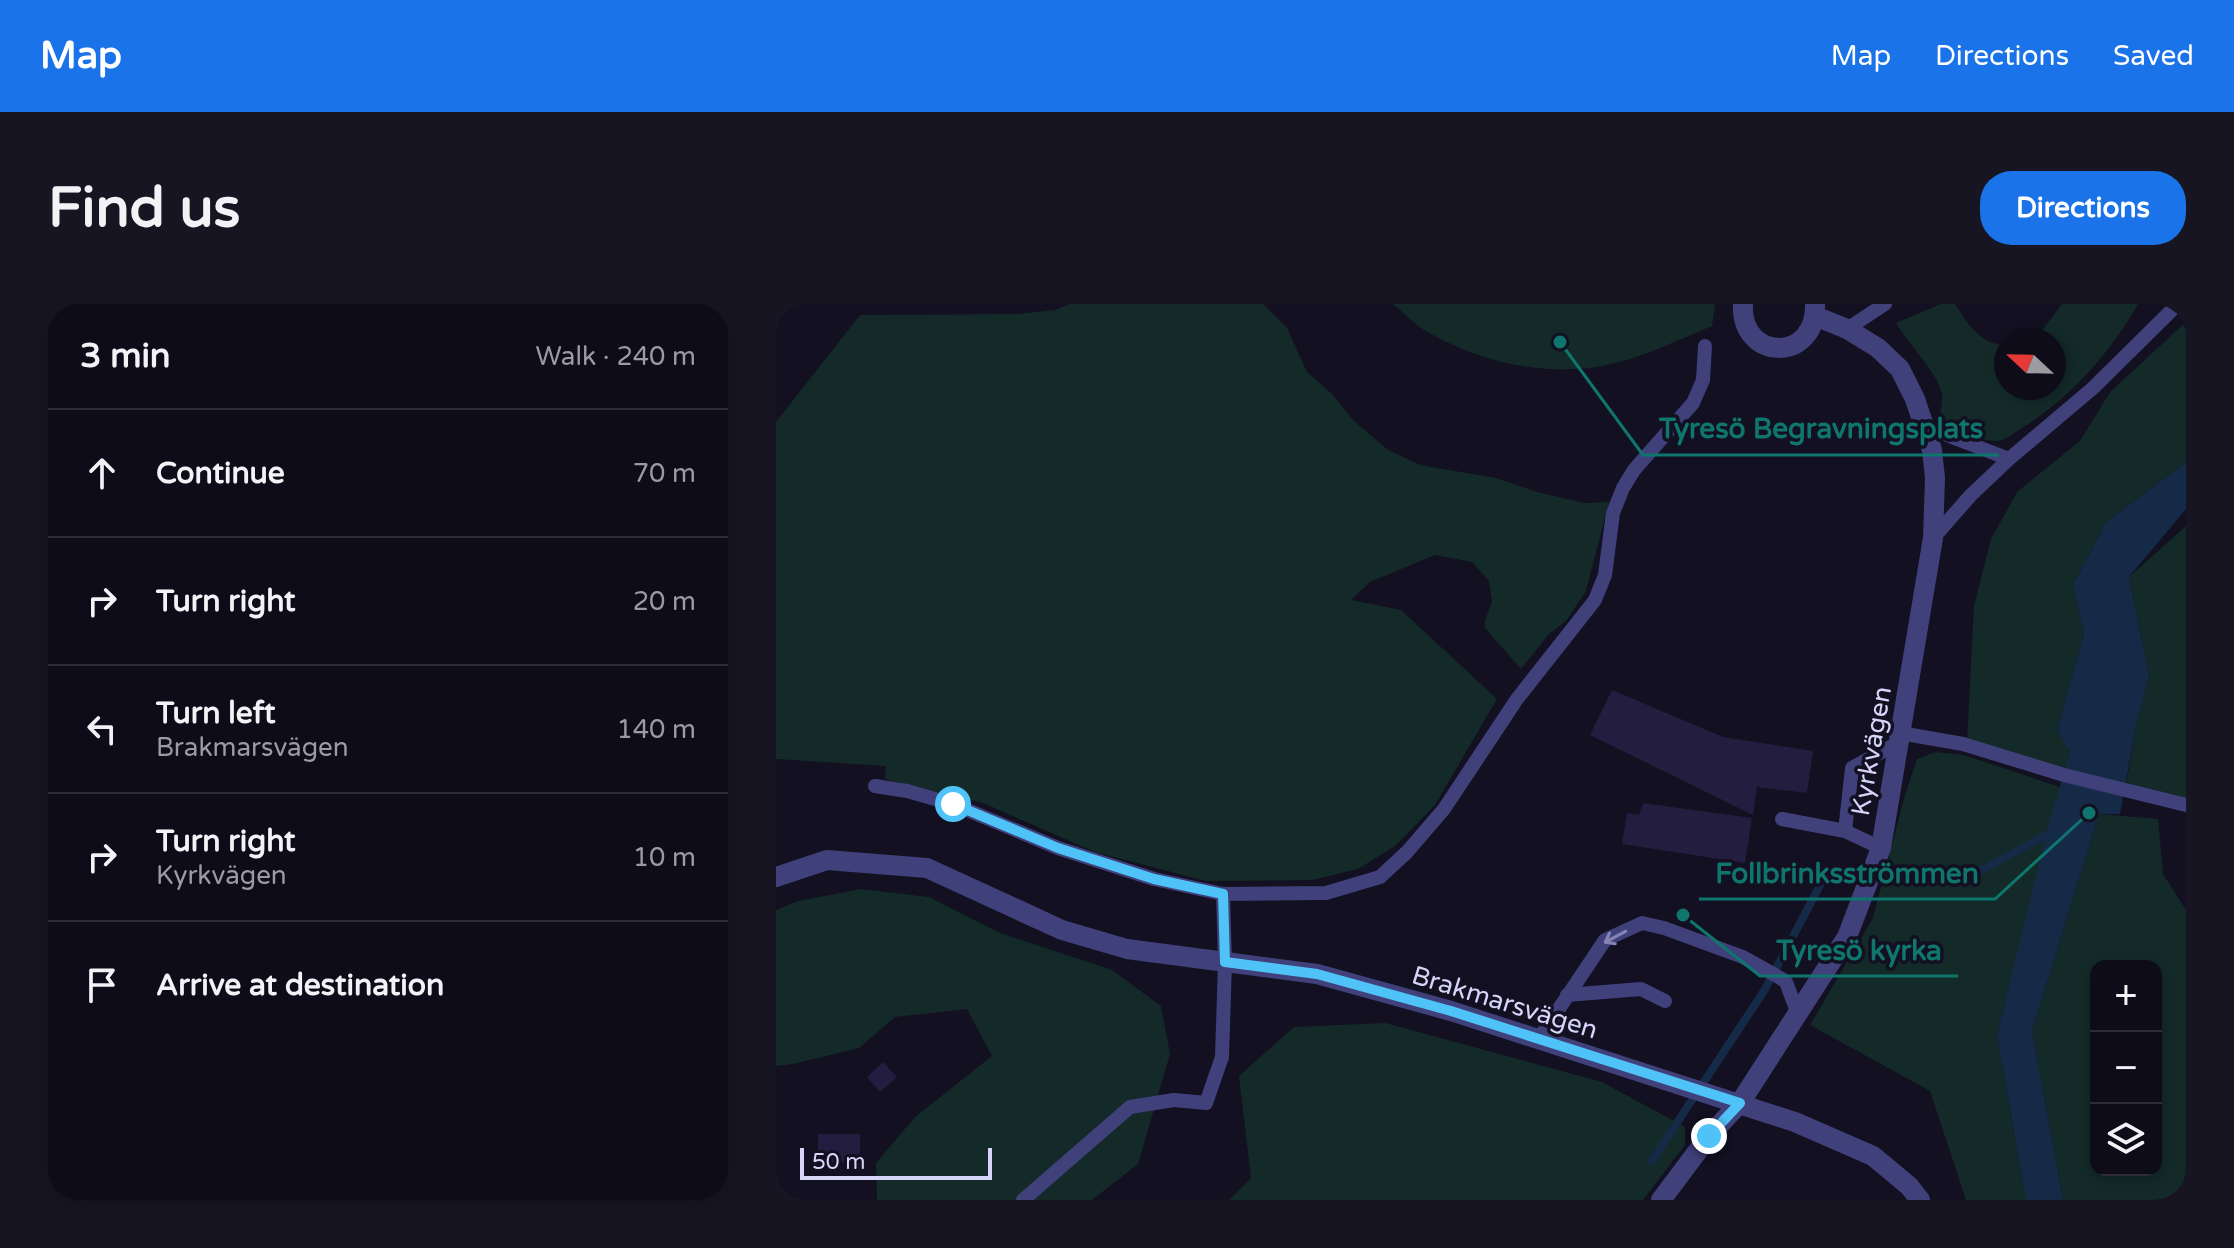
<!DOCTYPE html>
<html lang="en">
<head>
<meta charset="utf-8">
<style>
	body { margin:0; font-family:"Varela Round",sans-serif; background:#171522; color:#f1f3f6 }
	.controls { position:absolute; right:24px; bottom:24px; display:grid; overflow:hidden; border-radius:16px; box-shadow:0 4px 12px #0003 }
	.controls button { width:72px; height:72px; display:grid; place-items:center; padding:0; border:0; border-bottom:2px solid #2e2c38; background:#0e0c19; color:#f1f3f6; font:40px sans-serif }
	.compass { position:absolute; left:1218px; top:24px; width:72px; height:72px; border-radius:50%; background:#0e0c19; box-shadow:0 4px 12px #0003; rotate:292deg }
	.scale { position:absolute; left:24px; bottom:20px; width:192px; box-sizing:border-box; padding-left:8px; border:4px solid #d7d4fa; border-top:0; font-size:22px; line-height:28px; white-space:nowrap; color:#d7d4fa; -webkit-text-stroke:6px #121021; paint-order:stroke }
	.stop { position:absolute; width:24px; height:24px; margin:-18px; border:6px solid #4fc3f7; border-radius:50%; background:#fff }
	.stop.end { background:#4fc3f7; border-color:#fff; box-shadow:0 2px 8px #0008 }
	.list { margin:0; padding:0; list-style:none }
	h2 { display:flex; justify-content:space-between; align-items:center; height:104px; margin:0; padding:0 32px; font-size:34px }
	h2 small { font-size:26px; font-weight:400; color:#9b9ba2 }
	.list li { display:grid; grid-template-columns:52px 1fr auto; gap:24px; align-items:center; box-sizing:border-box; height:128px; padding:0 32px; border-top:2px solid #2e2c38 }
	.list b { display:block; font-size:30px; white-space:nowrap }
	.list p { margin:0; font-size:26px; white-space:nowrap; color:#9b9ba2 }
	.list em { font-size:26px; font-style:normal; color:#9b9ba2 }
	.icon { flex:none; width:44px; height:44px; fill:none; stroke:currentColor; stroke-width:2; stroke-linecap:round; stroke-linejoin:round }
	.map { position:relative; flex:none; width:1410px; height:896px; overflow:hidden; border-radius:32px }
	header { display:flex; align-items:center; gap:48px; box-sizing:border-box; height:112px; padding:0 40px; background:#1a73e8; color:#fff }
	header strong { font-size:38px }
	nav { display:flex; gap:44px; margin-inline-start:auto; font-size:28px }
	.intro { display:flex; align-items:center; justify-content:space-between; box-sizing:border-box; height:192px; padding:0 48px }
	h1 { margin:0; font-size:56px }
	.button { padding:20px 36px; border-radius:32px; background:#1a73e8; color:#fff; font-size:28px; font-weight:700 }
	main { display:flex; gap:48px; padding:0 48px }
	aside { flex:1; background:#0e0c19; border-radius:32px; box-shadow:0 4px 12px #0003 }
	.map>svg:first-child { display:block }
	.green { fill:#132a28; fill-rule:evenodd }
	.water { fill:#152a46 }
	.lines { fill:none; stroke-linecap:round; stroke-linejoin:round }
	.stream { stroke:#152a46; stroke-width:8 }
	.building { fill:#231e3f }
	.service { stroke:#40407b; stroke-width:14 }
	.minor { stroke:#40407b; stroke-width:20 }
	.tertiary { stroke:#40407b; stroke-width:20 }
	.oneway { stroke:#8483b4 }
	.route { stroke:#4fc3f7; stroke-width:10 }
	.labels { text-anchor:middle; stroke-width:7; stroke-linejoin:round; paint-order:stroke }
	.street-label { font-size:26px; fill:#d7d4fa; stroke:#121021 }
	.leader { fill:none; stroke:#0f766e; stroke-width:3 }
	.callout-dot { fill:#0f766e; stroke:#121021; stroke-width:3 }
	.callout-label { font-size:28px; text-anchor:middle; font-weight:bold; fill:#0f766e; stroke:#121021; stroke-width:7; stroke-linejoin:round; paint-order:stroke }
</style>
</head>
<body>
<header>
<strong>Map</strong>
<nav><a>Map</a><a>Directions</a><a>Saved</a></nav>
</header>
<div class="intro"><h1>Find us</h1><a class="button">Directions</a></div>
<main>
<aside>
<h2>3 min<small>Walk · 240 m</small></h2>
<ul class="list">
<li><svg class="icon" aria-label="ahead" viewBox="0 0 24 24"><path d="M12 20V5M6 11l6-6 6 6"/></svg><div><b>Continue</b></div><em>70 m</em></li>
<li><svg class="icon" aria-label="right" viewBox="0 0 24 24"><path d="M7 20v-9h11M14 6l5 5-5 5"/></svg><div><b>Turn right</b></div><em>20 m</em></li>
<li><svg class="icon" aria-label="left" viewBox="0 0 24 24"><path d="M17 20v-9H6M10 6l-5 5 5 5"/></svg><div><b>Turn left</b><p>Brakmarsvägen</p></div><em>140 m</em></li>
<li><svg class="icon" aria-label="right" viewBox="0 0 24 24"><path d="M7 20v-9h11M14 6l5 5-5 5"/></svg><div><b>Turn right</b><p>Kyrkvägen</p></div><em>10 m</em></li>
<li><svg class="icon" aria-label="arrive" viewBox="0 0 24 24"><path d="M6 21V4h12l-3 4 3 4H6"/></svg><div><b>Arrive at destination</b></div></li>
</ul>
</aside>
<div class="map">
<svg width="1410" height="896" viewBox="0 0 1410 896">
	<rect width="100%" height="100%" fill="#121021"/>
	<path class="green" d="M 294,0 L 487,0 L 511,24 L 531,68 L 558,92 L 577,116 L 612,146 L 644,161 L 720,174 L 761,188 L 808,199 L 833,198 L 810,287 L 790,317 L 773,330 L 745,365 L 709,324 L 709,316 L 716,298 L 713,277 L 696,258 L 659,251 L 594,278 L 575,296 L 625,306 L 721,395 L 659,501 L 619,542 L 582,565 L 536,576 L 430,577 L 319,548 L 207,499 L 109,475 L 110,462 L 0,455 L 0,118 L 84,11 L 242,10 L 279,6 Z
		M 617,0 L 939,0 L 936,22 C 904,35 872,51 839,59 C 777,75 710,60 655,30 C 641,23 629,10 617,0 Z
		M 1165,0 L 1179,0 C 1192,20 1204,41 1230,41 L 1230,84 L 1278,84 L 1278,36 L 1259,36 L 1286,0 L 1362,0 C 1333,51 1293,95 1243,126 C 1236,130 1229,137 1221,137 C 1199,137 1182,127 1163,116 C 1164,108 1167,98 1166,90 C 1163,71 1131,38 1120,19 Z
		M 1410,18 L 1410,158 L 1330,218 L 1297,281 L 1308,330 L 1281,426 L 1295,448 L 1288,471 L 1191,439 L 1198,302 L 1215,235 L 1241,188 L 1304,137 L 1334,88 Z
		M 1410,222 L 1410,500 L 1350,481 L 1360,422 L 1373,372 L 1353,273 Z
		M 1160,448 L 1188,451 L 1284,483 L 1221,731 L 1250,896 L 1190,896 L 1154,787 L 1034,721 L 1097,614 L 1129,491 L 1141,455 Z
		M 1323,510 L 1382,515 L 1387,570 L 1410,606 L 1410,896 L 1287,896 L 1256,727 ZM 1320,662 L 1380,662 L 1380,866 L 1320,866 Z
		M 85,585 L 153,593 L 224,629 L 336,666 L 385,702 L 394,750 L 362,860 L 316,896 L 101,896 L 100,859 L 139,813 L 216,752 L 191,705 L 119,713 L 83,744 L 17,760 L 0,762 L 0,606 L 22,597 Z
		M 609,719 L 826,778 L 909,823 L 909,841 L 867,896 L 453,896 L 475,874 L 463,772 L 518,723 Z"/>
	<path class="water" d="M 1410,158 L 1410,205 L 1353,273 L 1373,372 L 1360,422 L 1344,510 L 1323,510 L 1256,727 L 1287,896 L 1250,896 L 1221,731 L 1272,523 L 1294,448 L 1281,426 L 1308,330 L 1297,281 L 1330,218 Z"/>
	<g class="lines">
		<path class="stream" d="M 1128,572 L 1193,573 L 1276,528
			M 875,858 L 988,687 L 1049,572 L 1074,572"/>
	</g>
	<path class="building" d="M 836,386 L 947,433 L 1037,447 L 1031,489 L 981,483 L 977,511 L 814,431 Z
		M 867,499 L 976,514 L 969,559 L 846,540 L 851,509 L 863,511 Z
		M 107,758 L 121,773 L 104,788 L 91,773 Z
		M 42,830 L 84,830 L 84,858 L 42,859 Z"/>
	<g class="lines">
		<path class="service" d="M 1071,25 L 1109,0
			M 1150,123 L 1233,155
			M 1157,234 L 1195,191 L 1233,155 L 1317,84 L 1402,0
			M 1124,429 L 1187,440 L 1288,471 L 1410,501
			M 99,482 L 131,487 L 177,500 L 282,544 L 378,575 L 447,590 L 550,589 L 604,573 L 631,548 L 668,505 L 741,395 L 819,296 L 829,271 L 837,209 L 847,184 L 858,166 L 917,99 L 927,76 L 929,42
			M 1006,515 L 1069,527
			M 1105,544 L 1069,527 L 1076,464 L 1122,439
			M 791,691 L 865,685 L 889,697
			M 762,736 L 829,636 L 866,619 L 888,624 L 967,653 L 1006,675 L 1010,678 L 1022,710
			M 247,896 L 354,803 L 398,796 L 430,799 L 446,753 L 449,658 L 447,590"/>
		<path class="minor" d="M 967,0 C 964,58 1041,59 1039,0
			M 885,896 L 933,832 L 964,799 L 1071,633 L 1105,544 L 1157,234 L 1159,174 L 1156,146 L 1139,95 L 1124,65 L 1102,44 L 1071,25 L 1039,12"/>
		<path class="tertiary" d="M 0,573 L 51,556 L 151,564 L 286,626 L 351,645 L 541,670 L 675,707 L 1019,818 L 1097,852 L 1133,882 L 1144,896"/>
	</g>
	<defs><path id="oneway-shaft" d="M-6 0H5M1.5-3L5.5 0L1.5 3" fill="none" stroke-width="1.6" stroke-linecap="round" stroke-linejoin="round" transform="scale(2)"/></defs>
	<use class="oneway" href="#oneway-shaft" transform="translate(839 633) rotate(152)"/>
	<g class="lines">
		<path class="route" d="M 177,500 L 282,544 L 378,575 L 447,590 L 449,658 L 541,670 L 675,707 L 964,799 L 933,832"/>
	</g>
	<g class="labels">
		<g class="street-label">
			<text transform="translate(1095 447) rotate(-80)" y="9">Kyrkvägen</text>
			<text transform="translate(729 698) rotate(17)" y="9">Brakmarsvägen</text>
		</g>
	</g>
	<path class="leader" d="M784 38L867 151H1223M1313 509L1219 595H923M907 611L984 672H1182"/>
	<g class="callout-dot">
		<circle cx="784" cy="38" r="8"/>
		<circle cx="1313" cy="509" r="8"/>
		<circle cx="907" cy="611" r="8"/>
	</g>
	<g class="callout-label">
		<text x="1045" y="134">Tyresö Begravningsplats</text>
		<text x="1071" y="579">Follbrinksströmmen</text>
		<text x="1083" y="656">Tyresö kyrka</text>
	</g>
</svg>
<div class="controls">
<button>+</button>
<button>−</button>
<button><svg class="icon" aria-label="layers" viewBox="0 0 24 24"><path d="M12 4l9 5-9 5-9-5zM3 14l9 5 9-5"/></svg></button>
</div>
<svg class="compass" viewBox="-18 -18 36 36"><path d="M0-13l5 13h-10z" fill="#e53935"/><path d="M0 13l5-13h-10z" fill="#9b9ba2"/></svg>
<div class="scale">50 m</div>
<div class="stop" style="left:177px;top:500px"></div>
<div class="stop end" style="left:933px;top:832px"></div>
</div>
</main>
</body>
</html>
